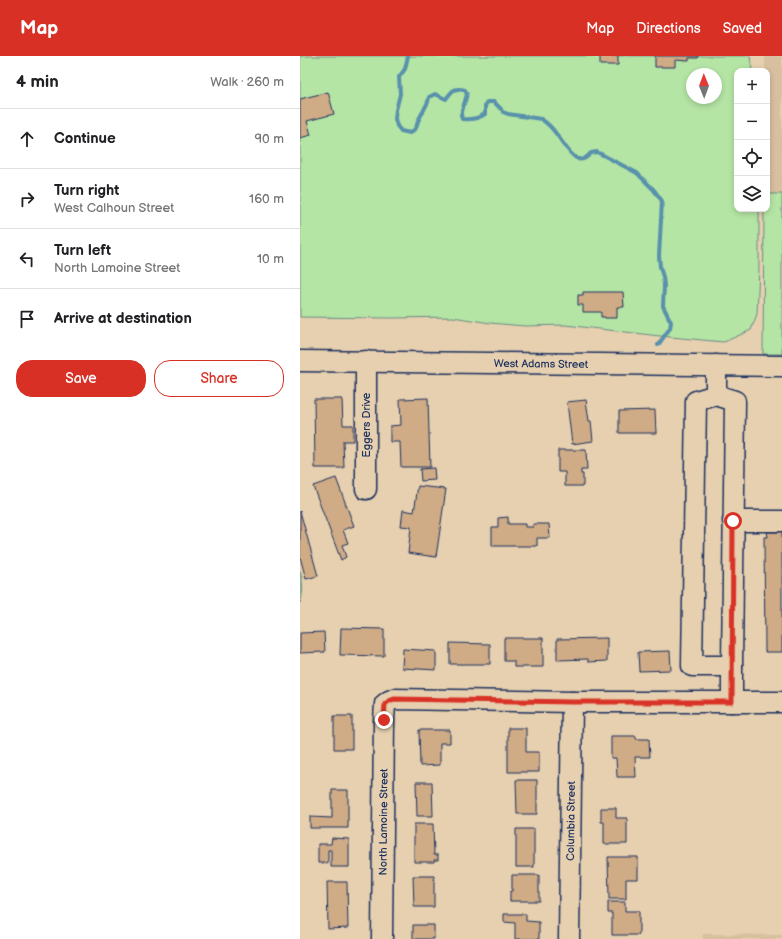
<!DOCTYPE html>
<html lang="en">
<head>
<meta charset="utf-8">
<style>
	body { margin:0; font-family:"Balsamiq Sans",sans-serif; background:#f6f6f6; color:#202124 }
	.controls { position:absolute; right:12px; top:12px; display:grid; overflow:hidden; border-radius:8px; box-shadow:0 2px 6px #0003 }
	.controls button { width:36px; height:36px; display:grid; place-items:center; padding:0; border:0; border-bottom:1px solid #e0e0e0; background:#fff; color:#202124; font:20px sans-serif }
	.compass { position:absolute; left:386px; top:12px; width:36px; height:36px; border-radius:50%; background:#fff; box-shadow:0 2px 6px #0003; rotate:359deg }
	.stop { position:absolute; width:12px; height:12px; margin:-9px; border:3px solid #d93025; border-radius:50%; background:#fff }
	.stop.end { background:#d93025; border-color:#fff; box-shadow:0 1px 4px #0008 }
	.list { margin:0; padding:0; list-style:none }
	h2 { display:flex; justify-content:space-between; align-items:center; height:52px; margin:0; padding:0 16px; font-size:17px }
	h2 small { font-size:13px; font-weight:400; color:#757577 }
	.list li { display:grid; grid-template-columns:26px 1fr auto; gap:12px; align-items:center; box-sizing:border-box; height:60px; padding:0 16px; border-top:1px solid #e0e0e0 }
	.list b { display:block; font-size:15px; white-space:nowrap }
	.list p { margin:0; font-size:13px; white-space:nowrap; color:#757577 }
	.list em { font-size:13px; font-style:normal; color:#757577 }
	.actions { display:flex; gap:8px; padding:12px 16px }
	.actions a { flex:1; padding:9px 0; border:1px solid #d93025; border-radius:16px; text-align:center; font-size:14px; color:#d93025 }
	.actions .main { background:#d93025; color:#fff }
	.icon { flex:none; width:22px; height:22px; fill:none; stroke:currentColor; stroke-width:2; stroke-linecap:round; stroke-linejoin:round }
	.map { position:relative; flex:none; width:482px; height:883px; overflow:hidden }
	header { display:flex; align-items:center; gap:24px; box-sizing:border-box; height:56px; padding:0 20px; background:#d93025; color:#fff }
	header strong { font-size:19px }
	nav { display:flex; gap:22px; margin-inline-start:auto; font-size:14px }
	main { display:flex }
	aside { flex:1; background:#fff }
	.map>svg:first-child { display:block }
	.built { fill:#d7bfa0 }
	.green { fill:#b5e5a5; stroke:#688a82; fill-rule:evenodd }
	.lines { fill:none; stroke-linecap:round; stroke-linejoin:round }
	.stream { stroke:#5991ab; stroke-width:4 }
	.building { fill:#cfab86; stroke:#1b2f5e }
	.minor-casing { stroke:#1b2f5e; stroke-width:23 }
	.minor { stroke:#e6d0af; stroke-width:20 }
	.route { stroke:#d93025; stroke-width:5 }
	.labels { text-anchor:middle; stroke-width:3; stroke-linejoin:round; paint-order:stroke }
	.street-label { font-size:11px; fill:#1b2f5e; stroke:#e6d0af }
</style>
</head>
<body>
<header>
<strong>Map</strong>
<nav><a>Map</a><a>Directions</a><a>Saved</a></nav>
</header>
<main>
<aside>
<h2>4 min<small>Walk · 260 m</small></h2>
<ul class="list">
<li><svg class="icon" aria-label="ahead" viewBox="0 0 24 24"><path d="M12 20V5M6 11l6-6 6 6"/></svg><div><b>Continue</b></div><em>90 m</em></li>
<li><svg class="icon" aria-label="right" viewBox="0 0 24 24"><path d="M7 20v-9h11M14 6l5 5-5 5"/></svg><div><b>Turn right</b><p>West Calhoun Street</p></div><em>160 m</em></li>
<li><svg class="icon" aria-label="left" viewBox="0 0 24 24"><path d="M17 20v-9H6M10 6l-5 5 5 5"/></svg><div><b>Turn left</b><p>North Lamoine Street</p></div><em>10 m</em></li>
<li><svg class="icon" aria-label="arrive" viewBox="0 0 24 24"><path d="M6 21V4h12l-3 4 3 4H6"/></svg><div><b>Arrive at destination</b></div></li>
</ul>
<div class="actions"><a class="main">Save</a><a>Share</a></div>
</aside>
<div class="map">
<svg width="482" height="883" viewBox="0 0 482 883">
	<rect width="100%" height="100%" fill="#e6d0af"/>
	<filter id="ink" filterUnits="userSpaceOnUse"><feTurbulence type="fractalNoise" baseFrequency=".025" numOctaves="2"/><feDisplacementMap in="SourceGraphic" scale="8" xChannelSelector="R" yChannelSelector="G"/><feConvolveMatrix kernelMatrix="1 2 1 2 8 2 1 2 1" color-interpolation-filters="sRGB"/></filter>
	<g filter="url(#ink)">
		<path class="built" d="M 465,0 L 482,0 L 482,310 L 465,310 L 464,153 L 467,153 L 467,15 L 465,15 Z
			M 403,878 L 482,879 L 482,883 L 403,883 Z"/>
		<path class="green" d="M 0,0 L 450,0 L 452,15 L 437,15 L 437,153 L 459,153 L 459,211 L 457,258 L 451,274 L 424,286 L 360,280 L 265,269 L 225,270 L 190,267 L 153,261 L 91,262 L 0,261 ZM 392,18 L 416,18 L 416,42 L 392,42 Z
			M 467,138 L 482,138 L 482,298 L 463,298 L 464,153 L 467,153 Z
			M 0,515 C 3,525 4,537 0,547 Z"/>
		<g class="lines">
			<path class="stream" d="M 108,0 L 105,13 L 99,21 L 100,38 L 96,54 L 95,63 L 97,70 L 101,75 L 110,77 L 116,72 L 118,65 L 128,46 L 129,41 L 135,38 L 146,43 C 152,35 154,31 165,34 L 167,38 L 161,59 L 162,63 C 171,64 178,63 185,58 L 185,50 L 187,46 L 194,46 L 201,53
				M 203,56 L 208,58 L 241,63 C 247,67 253,73 257,79 C 262,85 270,100 278,103 C 284,105 287,101 291,97 L 297,96 L 337,117 L 354,134 L 362,145 L 359,200 L 360,211 L 363,221 L 364,230 L 363,250 L 371,266 L 370,272 L 358,289"/>
		</g>
		<path class="building" d="M 300,0 L 318,0 L 318,9 L 300,9 Z
			M 355,0 L 398,0 L 398,2 L 389,2 L 389,5 L 375,4 L 375,11 L 355,11 Z
			M 28,36 L 34,58 L 7,65 L 11,79 L 0,82 L 0,43 Z
			M 283,236 L 323,236 L 324,251 L 317,251 L 317,262 L 305,262 L 305,261 L 301,261 L 301,256 L 283,256 L 283,249 L 278,249 L 278,239 L 283,239 Z
			M 128,342 L 130,411 L 101,411 L 100,386 L 90,386 L 90,370 L 101,369 L 100,343 Z
			M 14,343 L 42,343 L 43,369 L 53,369 L 53,385 L 43,385 L 44,412 L 15,412 Z
			M 286,344 L 289,365 L 291,365 L 293,385 L 272,388 L 267,346 Z
			M 355,354 L 356,377 L 319,377 L 319,355 Z
			M 258,394 L 286,394 L 287,414 L 281,414 L 281,418 L 283,418 L 283,430 L 265,430 L 265,416 L 258,416 Z
			M 134,412 L 135,424 L 121,425 L 120,413 Z
			M 36,422 L 54,470 L 43,474 L 48,487 L 42,489 L 46,501 L 41,504 L 13,430 Z
			M 118,430 L 146,433 L 136,501 L 108,497 L 111,471 L 101,470 L 103,454 L 114,456 Z
			M 0,455 L 18,520 L 6,523 L 0,501 Z
			M 208,461 L 208,468 L 225,468 L 225,471 L 233,471 L 233,468 L 249,468 L 250,482 L 237,482 L 237,490 L 192,490 L 192,471 L 198,471 L 198,462 Z
			M 479,470 L 482,470 L 482,596 L 465,596 L 464,481 L 468,481 L 467,476 L 479,476 Z
			M 41,572 L 84,573 L 84,600 L 40,599 Z
			M 24,576 L 25,596 L 0,597 L 0,577 Z
			M 204,582 L 243,582 L 243,611 L 214,611 L 214,605 L 204,605 Z
			M 307,582 L 307,605 L 288,606 L 288,603 L 257,604 L 257,583 Z
			M 150,587 L 190,588 L 190,608 L 150,608 Z
			M 103,593 L 136,595 L 136,614 L 102,612 Z
			M 370,595 L 371,614 L 339,615 L 338,596 Z
			M 34,660 L 52,660 L 52,693 L 34,693 Z
			M 208,672 L 226,672 L 226,696 L 239,696 L 239,716 L 208,716 Z
			M 119,674 L 150,674 L 150,687 L 140,687 L 140,709 L 120,710 Z
			M 311,680 L 336,680 L 336,683 L 349,683 L 350,701 L 335,701 L 336,721 L 317,721 L 316,702 L 311,702 Z
			M 216,724 L 237,724 L 237,758 L 217,758 Z
			M 116,726 L 132,726 L 133,760 L 117,760 Z
			M 32,734 L 48,734 L 48,772 L 10,772 L 10,761 L 32,762 Z
			M 301,752 L 316,752 L 316,762 L 327,762 L 327,788 L 304,788 L 304,766 L 301,766 Z
			M 114,768 L 133,768 L 134,799 L 138,799 L 138,804 L 134,804 L 134,806 L 114,806 Z
			M 216,773 L 234,773 L 234,811 L 216,811 Z
			M 32,782 L 49,783 L 49,811 L 31,811 L 31,794 L 28,794 L 28,807 L 18,807 L 18,788 L 31,788 Z
			M 308,801 L 338,801 L 338,823 L 326,823 L 326,843 L 309,843 Z
			M 212,819 L 239,819 L 239,845 L 210,845 L 210,835 L 212,835 Z
			M 113,820 L 134,820 L 134,851 L 114,851 Z
			M 27,826 L 47,826 L 48,872 L 28,873 Z
			M 308,846 L 325,846 L 325,855 L 339,855 L 339,879 L 312,879 L 312,857 L 308,857 Z
			M 204,858 L 226,858 L 226,865 L 239,866 L 239,883 L 215,883 L 215,867 L 204,866 Z
			M 113,869 L 134,869 L 134,883 L 113,883 Z"/>
		<g class="lines">
			<defs>
				<g id="minor">
					<path id="s1" d="M 0,305 L 482,310"/>
					<path d="M 416,309 L 416,339 L 396,345 L 392,610 L 432,610 L 435,345 L 416,339"/>
					<path d="M 66,433 L 66,305"/>
					<path d="M 433,465 L 482,465"/>
					<path d="M 432,610 L 432,646"/>
					<path id="s2" d="M 82,883 L 84,664 L 85,648 L 89,645 L 94,643 L 272,646 L 482,646"/>
					<path id="s3" d="M 269,883 L 272,646"/>
				</g>
			</defs>
			<use href="#minor" class="minor-casing"/>
			<use href="#minor" class="minor"/>
		</g>
	</g>
	<g class="lines" filter="url(#ink)">
		<path class="route" d="M 84,664 L 85,648 L 89,645 L 94,643 L 272,646 L 432,646 L 433,465"/>
	</g>
	<g class="labels">
		<g class="street-label">
			<text dy="4" stroke="none"><textPath href="#s1" startOffset="241">West Adams Street</textPath></text>
			<text transform="translate(66 369) rotate(-90)" y="4">Eggers Drive</text>
			<text dy="4" stroke="none"><textPath href="#s3" startOffset="118">Columbia Street</textPath></text>
			<text dy="4" stroke="none"><textPath href="#s2" startOffset="117">North Lamoine Street</textPath></text>
		</g>
	</g>
</svg>
<div class="controls">
<button>+</button>
<button>−</button>
<button><svg class="icon" aria-label="locate" viewBox="0 0 24 24"><circle cx="12" cy="12" r="6"/><path d="M12 2v4M12 18v4M2 12h4M18 12h4"/></svg></button>
<button><svg class="icon" aria-label="layers" viewBox="0 0 24 24"><path d="M12 4l9 5-9 5-9-5zM3 14l9 5 9-5"/></svg></button>
</div>
<svg class="compass" viewBox="-18 -18 36 36"><path d="M0-13l5 13h-10z" fill="#e53935"/><path d="M0 13l5-13h-10z" fill="#757577"/></svg>
<div class="stop" style="left:433px;top:465px"></div>
<div class="stop end" style="left:84px;top:664px"></div>
</div>
</main>
</body>
</html>
